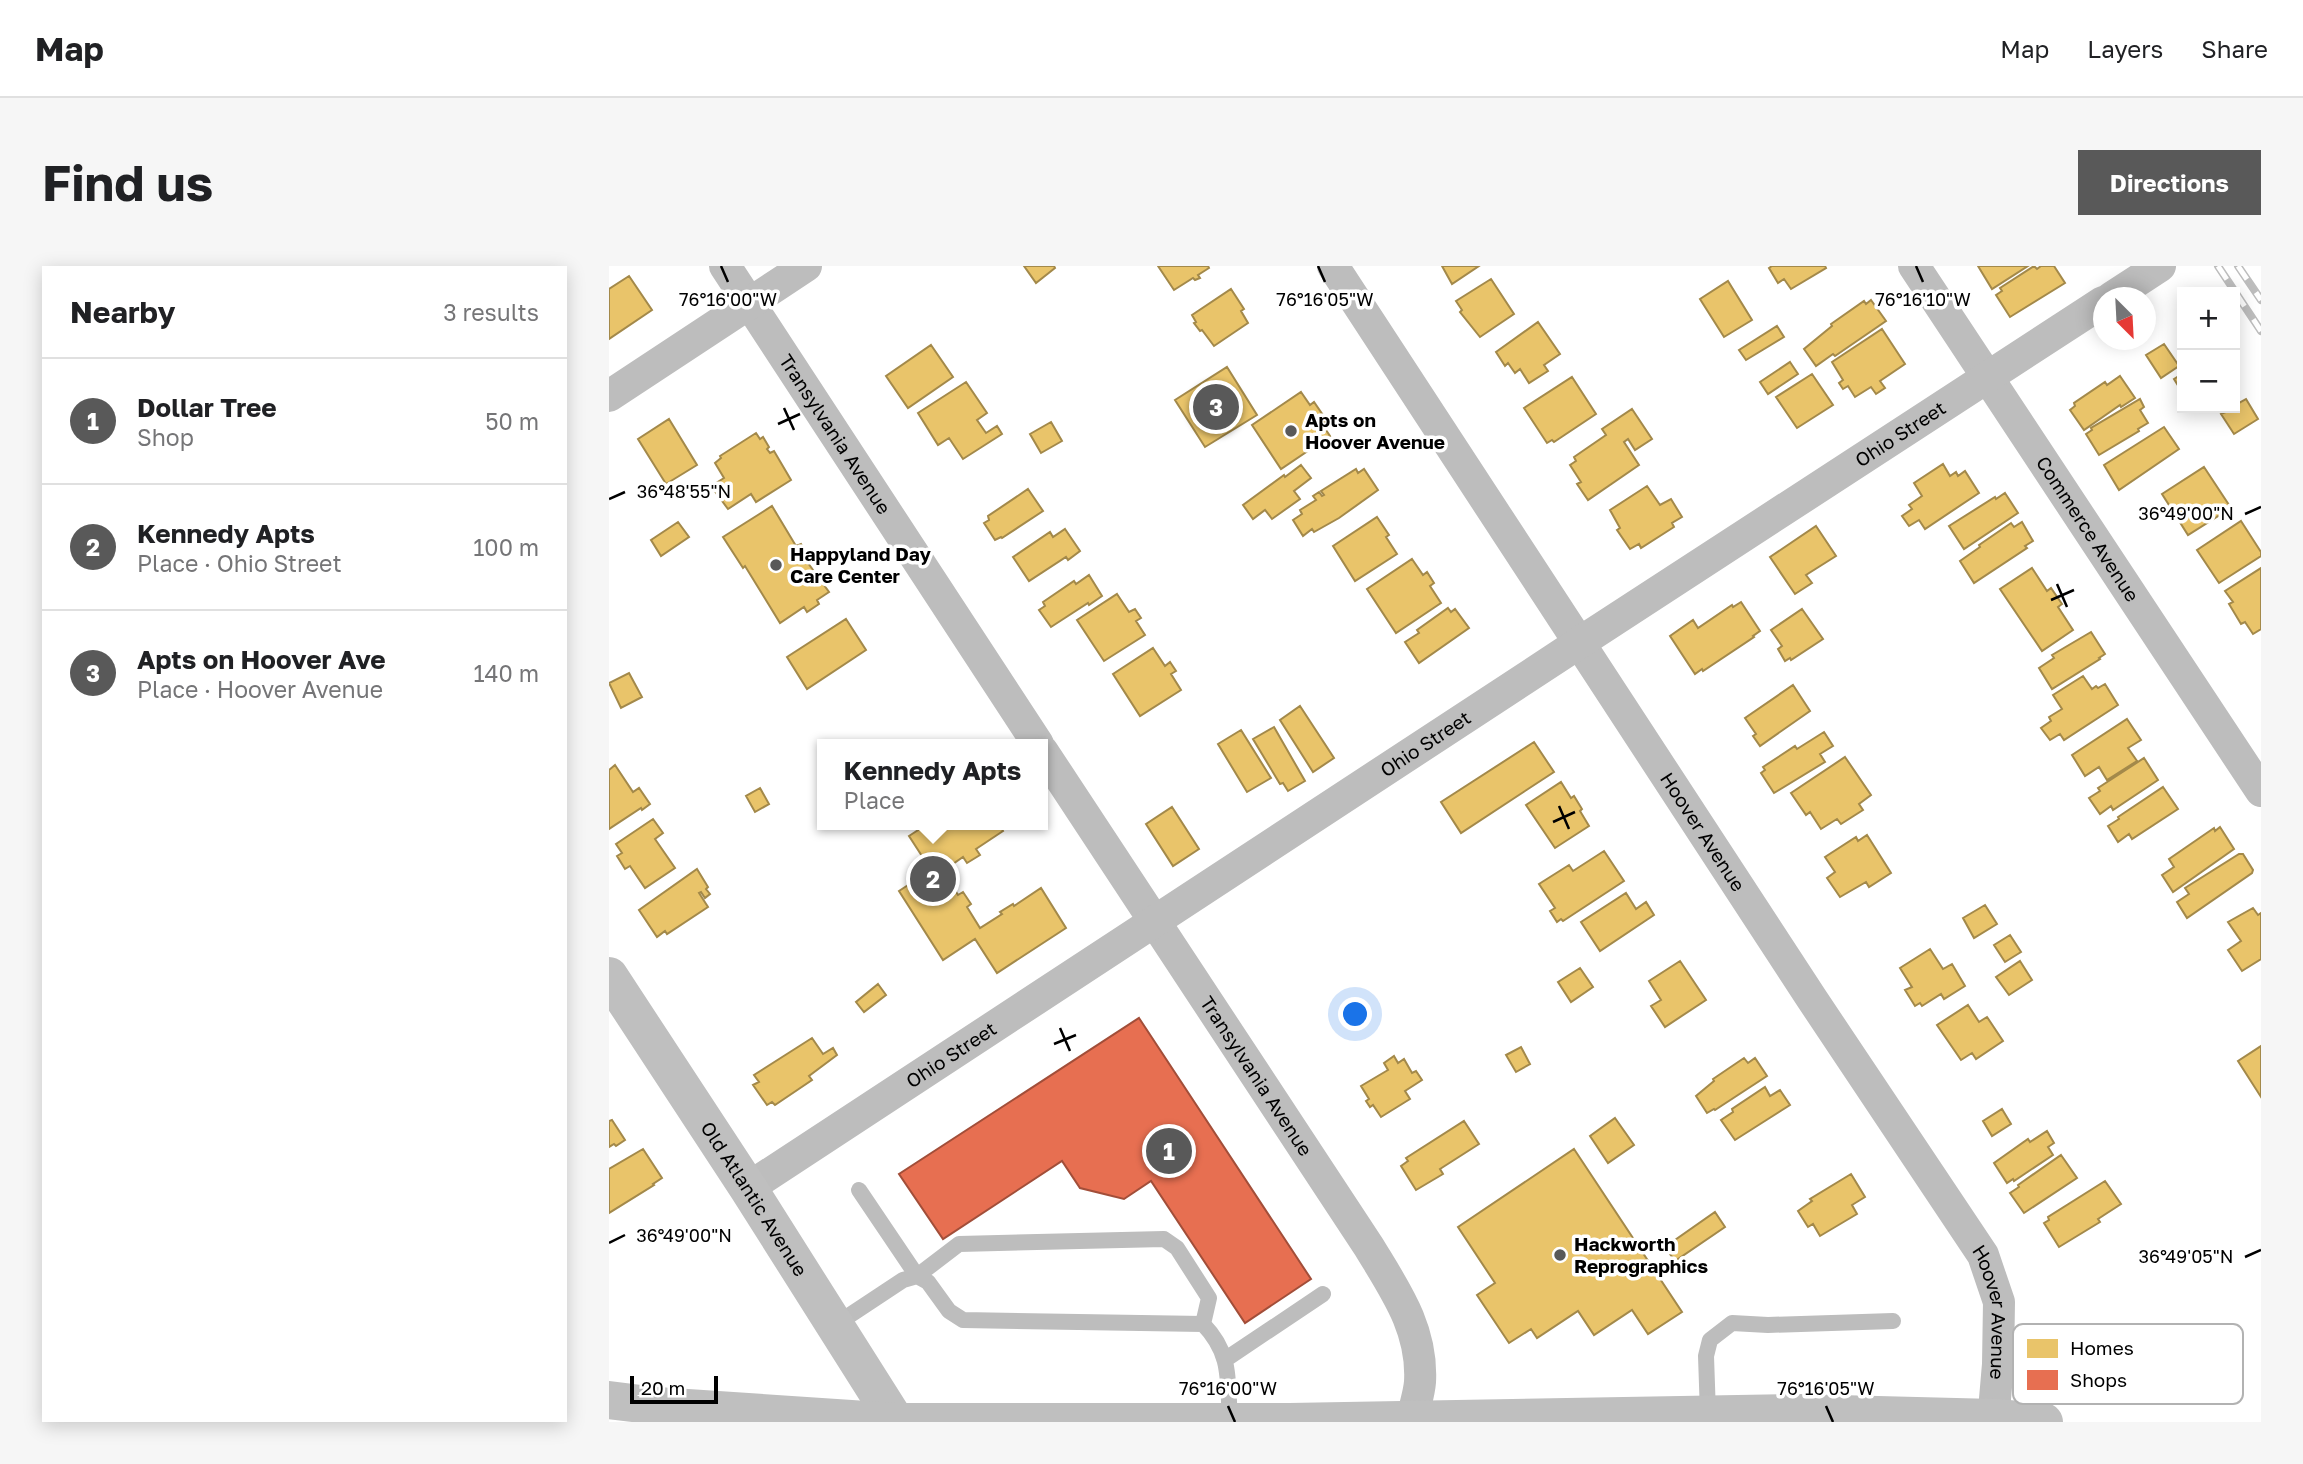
<!DOCTYPE html>
<html lang="en">
<head>
<meta charset="utf-8">
<style>
	body { margin:0; font-family:"Golos Text",sans-serif; background:#f6f6f6; color:#202124 }
	.controls { position:absolute; right:21px; top:21px; display:grid; overflow:hidden; border-radius:0px; box-shadow:0 4px 18px #0003 }
	.controls button { width:63px; height:63px; display:grid; place-items:center; padding:0; border:0; border-bottom:2px solid #e0e0e0; background:#fff; color:#202124; font:35px sans-serif }
	.compass { position:absolute; left:1484px; top:21px; width:63px; height:63px; border-radius:50%; background:#fff; box-shadow:0 4px 18px #0003; rotate:156deg }
	.scale { position:absolute; left:21px; bottom:18px; width:88px; box-sizing:border-box; padding-left:7px; border:4px solid #000; border-top:0; font-size:19px; line-height:24px; white-space:nowrap; color:#000; -webkit-text-stroke:5px #fff; paint-order:stroke }
	.you { position:absolute; left:747px; top:749px; width:24px; height:24px; margin:-18px; border:5px solid #fff; border-radius:50%; background:#1a73e8; box-shadow:0 0 0 10px #1a73e833 }
	.badge { display:grid; place-items:center; width:46px; height:46px; border-radius:50%; background:#595959; color:#fff; font-size:23px; font-weight:700 }
	.pin { position:absolute; translate:-50% -50%; border:4px solid #fff; box-shadow:0 2px 7px #0006 }
	.popup { position:absolute; left:208px; top:473px; width:231px; height:91px; box-sizing:border-box; display:grid; place-content:center; border-radius:0px; background:#fff; filter:drop-shadow(0 2px 5px #0005); font-size:23px; white-space:nowrap; color:#757577 }
	.popup b { font-size:26px; color:#202124 }
	.popup::after { content:''; position:absolute; left:50%; top:100%; margin-left:-14px; border:14px solid transparent; border-top-color:#fff }
	.list { margin:0; padding:0; list-style:none }
	h2 { display:flex; justify-content:space-between; align-items:center; height:91px; margin:0; padding:0 28px; font-size:30px }
	h2 small { font-size:23px; font-weight:400; color:#757577 }
	.list li { display:grid; grid-template-columns:46px 1fr auto; gap:21px; align-items:center; box-sizing:border-box; height:126px; padding:0 28px; border-top:2px solid #e0e0e0 }
	.list b { display:block; font-size:26px; white-space:nowrap }
	.list p { margin:0; font-size:23px; white-space:nowrap; color:#757577 }
	.list em { font-size:23px; font-style:normal; color:#757577 }
	.map { position:relative; flex:none; width:1652px; height:1156px; overflow:hidden; border-radius:0px }
	header { display:flex; align-items:center; gap:42px; box-sizing:border-box; height:98px; padding:0 35px; background:#fff; border-bottom:2px solid #e0e0e0 }
	header strong { font-size:33px }
	nav { display:flex; gap:38px; margin-inline-start:auto; font-size:24px }
	.intro { display:flex; align-items:center; justify-content:space-between; box-sizing:border-box; height:168px; padding:0 42px }
	h1 { margin:0; font-size:49px }
	.button { padding:18px 32px; border-radius:0px; background:#595959; color:#fff; font-size:24px; font-weight:700 }
	main { display:flex; gap:42px; padding:0 42px }
	aside { flex:1; background:#fff; border-radius:0px; box-shadow:0 4px 18px #0003 }
	.map>svg:first-child { display:block }
	.homes { fill:#e9c46a; stroke:#a3894a; stroke-width:2 }
	.shops { fill:#e76f51; stroke:#a24e39; stroke-width:2 }
	.lines { fill:none; stroke-linecap:round; stroke-linejoin:round }
	.lane { stroke:#bdbdbd; stroke-width:16 }
	.street { stroke:#bdbdbd; stroke-width:32 }
	.secondary { stroke:#bfbfbf; stroke-width:38 }
	.rail-casing { stroke:#bdbdbd; stroke-width:8 }
	.rail { stroke:#fff; stroke-width:5; stroke-dasharray:16; stroke-linecap:butt }
	.ticks { fill:none; stroke:#000; stroke-width:2.5 }
	.poi-dot { fill:#595959; stroke:#fff; stroke-width:2.5 }
	.labels { text-anchor:middle; stroke-width:7; stroke-linejoin:round; paint-order:stroke }
	.poi-label { font-size:19px; font-weight:bold; fill:#000; stroke:#fff; text-anchor:start }
	.street-label { font-size:19px; fill:#000; stroke:#fff }
	.key { fill:#fff; stroke:#b2b2b2; stroke-width:2 }
	.key-label { font-size:19px; fill:#000 }
	.ticks-label { font-size:18px; text-anchor:middle; fill:#000; stroke:#fff; stroke-width:7; stroke-linejoin:round; paint-order:stroke }
</style>
</head>
<body>
<header>
<strong>Map</strong>
<nav><a>Map</a><a>Layers</a><a>Share</a></nav>
</header>
<div class="intro"><h1>Find us</h1><a class="button">Directions</a></div>
<main>
<aside>
<h2>Nearby<small>3 results</small></h2>
<ul class="list">
<li><span class="badge">1</span><div><b>Dollar Tree</b><p>Shop</p></div><em>50 m</em></li>
<li><span class="badge">2</span><div><b>Kennedy Apts</b><p>Place · Ohio Street</p></div><em>100 m</em></li>
<li><span class="badge">3</span><div><b>Apts on Hoover Ave</b><p>Place · Hoover Avenue</p></div><em>140 m</em></li>
</ul>
</aside>
<div class="map">
<svg width="1652" height="1156" viewBox="0 0 1652 1156">
	<rect width="100%" height="100%" fill="#fff"/>
	<path class="homes" d="M 415,0 L 445,0 L 446,2 L 427,17 Z
		M 549,0 L 599,0 L 600,2 L 589,9 L 591,12 L 586,14 L 584,12 L 565,24 Z
		M 833,0 L 870,0 L 843,18 Z
		M 1163,0 L 1216,0 L 1217,2 L 1182,23 L 1175,13 L 1169,17 L 1160,2 Z
		M 1369,0 L 1419,0 L 1383,23 Z
		M 1425,0 L 1428,3 L 1432,0 L 1445,0 L 1456,17 L 1401,51 L 1387,29 L 1393,25 L 1391,22 Z
		M 20,10 L 43,44 L 0,73 L 0,23 Z
		M 882,13 L 905,48 L 871,71 L 851,46 L 853,44 L 847,35 Z
		M 1119,15 L 1143,54 L 1115,71 L 1091,33 Z
		M 622,23 L 635,43 L 632,45 L 639,57 L 605,80 L 593,64 L 591,65 L 585,57 L 587,56 L 583,49 Z
		M 1262,34 L 1277,55 L 1226,90 L 1224,88 L 1207,100 L 1195,83 L 1223,60 L 1222,58 L 1255,35 L 1257,38 Z
		M 929,56 L 951,88 L 935,99 L 939,105 L 920,117 L 911,103 L 906,107 L 899,97 L 896,100 L 887,86 Z
		M 1168,60 L 1175,71 L 1137,94 L 1130,84 Z
		M 1273,63 L 1296,98 L 1271,115 L 1276,122 L 1267,128 L 1262,121 L 1246,131 L 1239,120 L 1234,123 L 1230,117 L 1234,114 L 1223,96 Z
		M 1555,78 L 1570,100 L 1552,112 L 1537,89 Z
		M 322,79 L 344,111 L 299,142 L 277,110 Z
		M 1181,96 L 1189,108 L 1159,128 L 1151,116 Z
		M 618,101 L 648,149 L 596,181 L 566,134 Z
		M 1203,108 L 1224,139 L 1188,162 L 1167,131 Z
		M 1573,108 L 1573,126 L 1565,113 Z
		M 1511,110 L 1526,132 L 1512,141 L 1511,139 L 1475,164 L 1461,144 L 1466,140 L 1465,137 L 1496,116 L 1498,119 Z
		M 963,111 L 987,148 L 945,176 L 943,174 L 938,177 L 915,142 Z
		M 357,116 L 378,147 L 368,154 L 377,167 L 388,160 L 393,168 L 354,193 L 340,172 L 329,179 L 309,147 Z
		M 692,126 L 701,139 L 705,136 L 718,155 L 713,158 L 721,170 L 672,203 L 643,159 Z
		M 1531,133 L 1535,141 L 1531,144 L 1539,157 L 1529,163 L 1530,165 L 1490,189 L 1477,168 L 1483,164 L 1482,162 Z
		M 1637,133 L 1649,153 L 1625,168 L 1612,148 L 1626,142 L 1626,139 Z
		M 1023,143 L 1043,173 L 1026,184 L 1019,173 L 1015,176 L 1030,199 L 979,234 L 968,218 L 972,216 L 961,199 L 967,195 L 965,191 L 997,169 L 993,163 Z
		M 60,153 L 88,199 L 57,218 L 29,173 Z
		M 442,156 L 453,175 L 432,187 L 421,168 Z
		M 1555,161 L 1570,183 L 1510,224 L 1495,199 Z
		M 147,167 L 151,173 L 154,171 L 160,181 L 158,183 L 161,187 L 165,185 L 182,214 L 147,236 L 142,228 L 119,243 L 105,224 L 104,219 L 115,212 L 106,197 L 112,192 L 111,190 Z
		M 1334,198 L 1341,210 L 1347,206 L 1349,210 L 1356,205 L 1370,227 L 1316,263 L 1310,254 L 1300,260 L 1293,250 L 1303,243 L 1300,239 L 1313,230 L 1305,217 Z
		M 692,199 L 702,212 L 685,225 L 691,233 L 663,253 L 656,244 L 644,253 L 634,239 L 675,209 L 676,211 Z
		M 1595,201 L 1622,242 L 1579,269 L 1553,228 Z
		M 747,203 L 749,207 L 755,203 L 769,224 L 730,252 L 705,266 L 703,263 L 694,270 L 684,254 L 693,248 L 691,244 L 707,234 L 704,230 L 710,226 L 713,230 L 715,229 L 712,225 Z
		M 1038,220 L 1051,239 L 1062,233 L 1073,251 L 1063,257 L 1065,261 L 1032,282 L 1030,278 L 1021,283 L 1008,264 L 1011,262 L 1001,244 Z
		M 419,223 L 434,245 L 393,272 L 392,271 L 386,274 L 375,257 L 380,254 L 379,250 Z
		M 1396,227 L 1409,247 L 1355,283 L 1340,260 L 1386,231 L 1387,233 Z
		M 163,240 L 187,280 L 192,278 L 195,283 L 191,286 L 220,326 L 208,334 L 210,338 L 198,346 L 195,341 L 171,357 L 136,300 L 134,302 L 114,271 Z
		M 768,251 L 780,269 L 777,271 L 788,288 L 746,315 L 724,280 Z
		M 1632,255 L 1652,286 L 1652,290 L 1610,317 L 1588,284 Z
		M 69,256 L 80,271 L 52,290 L 42,274 Z
		M 1413,256 L 1424,275 L 1416,280 L 1418,282 L 1365,317 L 1351,295 L 1371,281 L 1370,279 L 1402,257 L 1405,261 Z
		M 1207,260 L 1227,290 L 1197,309 L 1203,317 L 1186,328 L 1161,291 Z
		M 456,263 L 471,285 L 459,294 L 457,291 L 420,315 L 404,291 L 441,266 L 444,271 Z
		M 803,293 L 814,309 L 818,306 L 825,317 L 821,320 L 832,337 L 787,367 L 758,323 Z
		M 1423,302 L 1438,325 L 1442,322 L 1453,338 L 1449,341 L 1464,364 L 1433,385 L 1391,323 Z
		M 1652,302 L 1652,363 L 1644,368 L 1636,356 L 1632,358 L 1620,338 L 1624,336 L 1616,325 Z
		M 480,309 L 493,330 L 480,339 L 479,337 L 442,361 L 430,344 L 436,340 L 434,336 L 465,315 L 467,318 Z
		M 508,328 L 520,346 L 526,343 L 532,352 L 527,355 L 536,369 L 495,395 L 468,354 Z
		M 1132,336 L 1151,365 L 1144,370 L 1145,371 L 1094,405 L 1093,403 L 1086,408 L 1061,370 L 1084,354 L 1089,362 L 1123,339 L 1124,341 Z
		M 839,342 L 842,346 L 846,343 L 860,362 L 810,397 L 796,376 L 810,367 L 808,364 Z
		M 1193,343 L 1214,373 L 1182,394 L 1181,392 L 1176,395 L 1169,383 L 1173,380 L 1162,364 Z
		M 237,353 L 257,384 L 198,423 L 178,391 Z
		M 1482,366 L 1496,388 L 1490,392 L 1491,393 L 1443,423 L 1430,402 L 1445,392 L 1443,389 Z
		M 544,382 L 556,400 L 561,396 L 567,405 L 562,408 L 572,424 L 531,450 L 504,408 Z
		M 20,407 L 33,431 L 12,442 L 0,417 Z
		M 1474,410 L 1483,423 L 1487,420 L 1489,422 L 1496,418 L 1509,439 L 1455,474 L 1451,468 L 1441,474 L 1432,462 L 1442,455 L 1440,451 L 1453,443 L 1444,429 Z
		M 1184,419 L 1201,445 L 1151,480 L 1144,470 L 1147,468 L 1136,452 Z
		M 691,440 L 725,492 L 704,506 L 671,454 Z
		M 1518,453 L 1532,474 L 1519,482 L 1528,495 L 1498,514 L 1490,501 L 1476,510 L 1463,489 Z
		M 665,461 L 696,515 L 679,525 L 674,517 L 671,518 L 644,473 Z
		M 632,464 L 662,512 L 638,526 L 609,478 Z
		M 1215,466 L 1224,480 L 1211,488 L 1216,496 L 1165,527 L 1152,507 L 1156,504 L 1154,501 L 1186,480 L 1188,483 Z
		M 925,476 L 945,506 L 852,567 L 832,536 Z
		M 1236,491 L 1262,529 L 1250,538 L 1254,544 L 1232,558 L 1228,553 L 1212,563 L 1201,546 L 1197,549 L 1182,527 Z
		M 1535,492 L 1549,514 L 1504,544 L 1502,540 L 1491,548 L 1480,532 L 1491,525 L 1489,522 Z
		M 6,499 L 24,526 L 30,522 L 41,538 L 33,544 L 32,542 L 0,563 L 0,504 Z
		M 952,516 L 962,532 L 965,530 L 973,543 L 971,545 L 980,560 L 946,582 L 917,539 Z
		M 1554,521 L 1569,543 L 1523,573 L 1520,568 L 1509,576 L 1499,560 L 1510,553 L 1509,551 Z
		M 151,522 L 160,538 L 146,546 L 137,530 Z
		M 563,541 L 590,583 L 564,600 L 537,558 Z
		M 44,553 L 54,567 L 46,573 L 66,602 L 36,622 L 21,600 L 16,603 L 8,590 L 13,587 L 7,578 Z
		M 317,559 L 390,559 L 394,565 L 367,583 L 371,589 L 358,597 L 354,591 L 334,605 L 349,629 L 354,626 L 362,638 L 358,641 L 371,662 L 393,648 L 391,646 L 404,638 L 405,640 L 432,622 L 457,662 L 388,707 L 366,673 L 334,694 L 290,625 L 322,604 L 300,570 Z
		M 1611,561 L 1625,583 L 1564,626 L 1553,609 L 1565,601 L 1560,593 L 1605,562 L 1606,565 Z
		M 1258,569 L 1282,607 L 1260,621 L 1257,616 L 1231,631 L 1218,612 L 1226,606 L 1216,591 L 1247,571 L 1249,575 Z
		M 995,585 L 1015,615 L 954,655 L 952,653 L 948,656 L 941,645 L 946,642 L 930,618 L 960,599 L 964,605 Z
		M 1630,588 L 1634,588 L 1644,604 L 1643,607 L 1578,652 L 1568,636 L 1580,628 L 1576,622 Z
		M 88,603 L 99,621 L 97,623 L 101,628 L 96,632 L 92,626 L 90,627 L 99,641 L 58,668 L 56,665 L 48,671 L 30,644 Z
		M 1017,627 L 1027,643 L 1037,636 L 1045,649 L 991,685 L 972,656 Z
		M 1376,639 L 1388,658 L 1365,672 L 1354,652 Z
		M 1644,642 L 1649,649 L 1652,647 L 1652,693 L 1633,705 L 1619,684 L 1632,675 L 1619,656 Z
		M 1401,669 L 1412,686 L 1396,696 L 1385,679 Z
		M 1321,683 L 1334,703 L 1343,698 L 1356,720 L 1335,733 L 1332,728 L 1313,740 L 1311,737 L 1306,740 L 1296,724 L 1303,721 L 1291,702 Z
		M 1071,695 L 1097,734 L 1056,761 L 1042,740 L 1052,734 L 1040,715 Z
		M 1411,695 L 1423,714 L 1400,729 L 1387,711 Z
		M 971,702 L 984,721 L 962,736 L 949,716 Z
		M 269,718 L 277,729 L 255,746 L 247,736 Z
		M 1359,739 L 1370,756 L 1378,751 L 1394,775 L 1367,793 L 1363,787 L 1352,794 L 1328,759 Z
		M 203,772 L 214,788 L 224,782 L 228,789 L 200,810 L 203,814 L 166,839 L 163,836 L 158,839 L 144,819 L 150,816 L 145,809 Z
		M 1652,780 L 1652,831 L 1629,795 Z
		M 912,781 L 921,798 L 907,806 L 897,789 Z
		M 785,790 L 789,797 L 795,793 L 803,807 L 807,805 L 813,814 L 796,825 L 801,833 L 772,851 L 764,839 L 761,841 L 757,835 L 760,833 L 752,820 L 779,804 L 775,797 Z
		M 1135,792 L 1139,797 L 1146,792 L 1158,810 L 1106,844 L 1105,843 L 1098,847 L 1087,830 L 1105,815 L 1104,813 Z
		M 1156,821 L 1161,830 L 1171,824 L 1181,839 L 1126,874 L 1112,854 L 1124,846 L 1123,843 Z
		M 1393,843 L 1402,858 L 1383,870 L 1374,855 Z
		M 1006,852 L 1025,879 L 999,897 L 981,870 Z
		M 3,854 L 16,874 L 7,880 L 5,878 L 0,881 L 0,855 Z
		M 855,855 L 870,878 L 831,903 L 834,908 L 807,924 L 792,900 L 799,895 L 797,892 Z
		M 1438,865 L 1445,877 L 1439,881 L 1444,889 L 1405,915 L 1404,913 L 1398,917 L 1385,897 L 1419,873 L 1421,876 Z
		M 34,883 L 53,912 L 44,918 L 45,919 L 0,947 L 0,903 Z
		M 965,883 L 1073,1046 L 1039,1068 L 1023,1044 L 985,1069 L 969,1045 L 928,1072 L 922,1063 L 900,1077 L 868,1029 L 886,1017 L 849,961 Z
		M 1452,889 L 1468,912 L 1415,947 L 1401,927 L 1410,921 L 1409,919 Z
		M 1242,908 L 1256,931 L 1243,939 L 1248,948 L 1211,970 L 1204,958 L 1199,961 L 1189,945 L 1203,935 L 1201,933 Z
		M 1496,915 L 1512,938 L 1489,953 L 1491,956 L 1450,981 L 1435,957 L 1440,954 L 1439,951 Z
		M 1106,946 L 1116,961 L 1066,995 L 1056,981 Z"/>
	<path class="shops" d="M 530,752 L 702,1013 L 636,1057 L 542,915 L 515,933 L 471,922 L 453,895 L 334,973 L 290,908 Z"/>
	<g class="lines">
		<path class="lane" d="M 250,924 L 308,1010 L 350,978 L 555,973 L 568,982 L 600,1032 L 594,1058
			M 226,1059 L 294,1014 L 308,1010 L 319,1016 L 340,1045 L 354,1054 L 594,1058 C 624,1089 618,1116 621,1156
			M 617,1093 L 714,1028
			M 1099,1148 L 1097,1090 L 1101,1074 L 1123,1057 L 1159,1059 L 1284,1055"/>
		<g class="street">
			<path id="s1" d="M 116,0 L 429,478"/>
			<path id="s2" d="M 724,0 L 1203,733 L 1374,989 L 1390,1036 L 1389,1098 L 1384,1156"/>
			<path id="s3" d="M 1305,0 L 1652,525"/>
			<path d="M 1502,32 L 1551,0"/>
			<path d="M 0,130 L 197,0"/>
			<path id="s4" d="M 434,486 L 760,981 C 786,1024 814,1063 811,1116 C 810,1129 805,1142 803,1154"/>
			<path id="s5" d="M 139,922 L 970,377 L 1494,36"/>
		</g>
		<g class="secondary">
			<path id="s6" d="M 0,710 L 139,922 L 287,1156"/>
			<path d="M 0,1134 L 48,1140 L 287,1156 L 680,1156 L 1190,1147 L 1386,1152 L 1435,1156"/>
		</g>
		<defs>
			<path id="rail" d="M 1609,0 L 1652,65
				M 1629,0 L 1652,34"/>
		</defs>
		<use href="#rail" class="rail-casing"/>
		<use href="#rail" class="rail"/>
	</g>
	<path class="ticks" d="M 112,0 L 119,16M 709,0 L 716,16M 1307,0 L 1314,16M 175,142 L 185,164M 169,158 L 191,148M 0,233 L 16,226M 1636,248 L 1652,241M 1448,318 L 1458,341M 1442,334 L 1465,324M 950,540 L 960,563M 944,556 L 966,546M 451,762 L 461,785M 445,778 L 467,769M 0,977 L 16,969M 1636,991 L 1652,984M 619,1140 L 626,1156M 1217,1140 L 1224,1156"/>
	<g class="poi-dot">
		<circle cx="682" cy="165" r="7"/>
		<circle cx="167" cy="299" r="7"/>
		<circle cx="951" cy="989" r="7"/>
	</g>
	<g class="labels">
		<g class="poi-label">
			<text x="696" y="161">Apts on<tspan x="696" dy="22">Hoover Avenue</tspan></text>
			<text x="181" y="295">Happyland Day<tspan x="181" dy="22">Care Center</tspan></text>
			<text x="965" y="985">Hackworth<tspan x="965" dy="22">Reprographics</tspan></text>
		</g>
		<g class="street-label">
			<text dy="7" stroke="none"><textPath href="#s5" startOffset="1377">Ohio Street</textPath></text>
			<text dy="7" stroke="none"><textPath href="#s1" startOffset="201">Transylvania Avenue</textPath></text>
			<text dy="7" stroke="none"><textPath href="#s3" startOffset="315">Commerce Avenue</textPath></text>
			<text dy="7" stroke="none"><textPath href="#s5" startOffset="810">Ohio Street</textPath></text>
			<text dy="7" stroke="none"><textPath href="#s2" startOffset="676">Hoover Avenue</textPath></text>
			<text dy="7" stroke="none"><textPath href="#s5" startOffset="243">Ohio Street</textPath></text>
			<text dy="7" stroke="none"><textPath href="#s4" startOffset="388">Transylvania Avenue</textPath></text>
			<text dy="7" stroke="none"><textPath href="#s6" startOffset="266">Old Atlantic Avenue</textPath></text>
			<text dy="7" stroke="none"><textPath href="#s2" startOffset="1242">Hoover Avenue</textPath></text>
		</g>
	</g>
	<rect x="1404" y="1058" width="230" height="80" rx="10" class="key"/>
	<rect x="1418" y="1073" width="31" height="19" fill="#e9c46a"/>
	<rect x="1418" y="1104" width="31" height="20" fill="#e76f51"/>
	<g class="key-label">
		<text x="1461" y="1089">Homes</text>
		<text x="1461" y="1121">Shops</text>
	</g>
	<g class="ticks-label">
		<text x="119" y="40">76°16'00"W</text>
		<text x="716" y="40">76°16'05"W</text>
		<text x="1314" y="40">76°16'10"W</text>
		<text x="75" y="232">36°48'55"N</text>
		<text x="1577" y="254">36°49'00"N</text>
		<text x="75" y="976">36°49'00"N</text>
		<text x="1577" y="997">36°49'05"N</text>
		<text x="619" y="1129">76°16'00"W</text>
		<text x="1217" y="1129">76°16'05"W</text>
	</g>
</svg>
<div class="controls">
<button>+</button>
<button>−</button>
</div>
<svg class="compass" viewBox="-18 -18 36 36"><path d="M0-13l5 13h-10z" fill="#e53935"/><path d="M0 13l5-13h-10z" fill="#757577"/></svg>
<div class="scale">20 m</div>
<div class="you"></div>
<div class="pin badge" style="left:560px;top:885px">1</div>
<div class="pin badge" style="left:324px;top:613px">2</div>
<div class="popup"><b>Kennedy Apts</b>Place</div>
<div class="pin badge" style="left:607px;top:141px">3</div>
</div>
</main>
</body>
</html>
